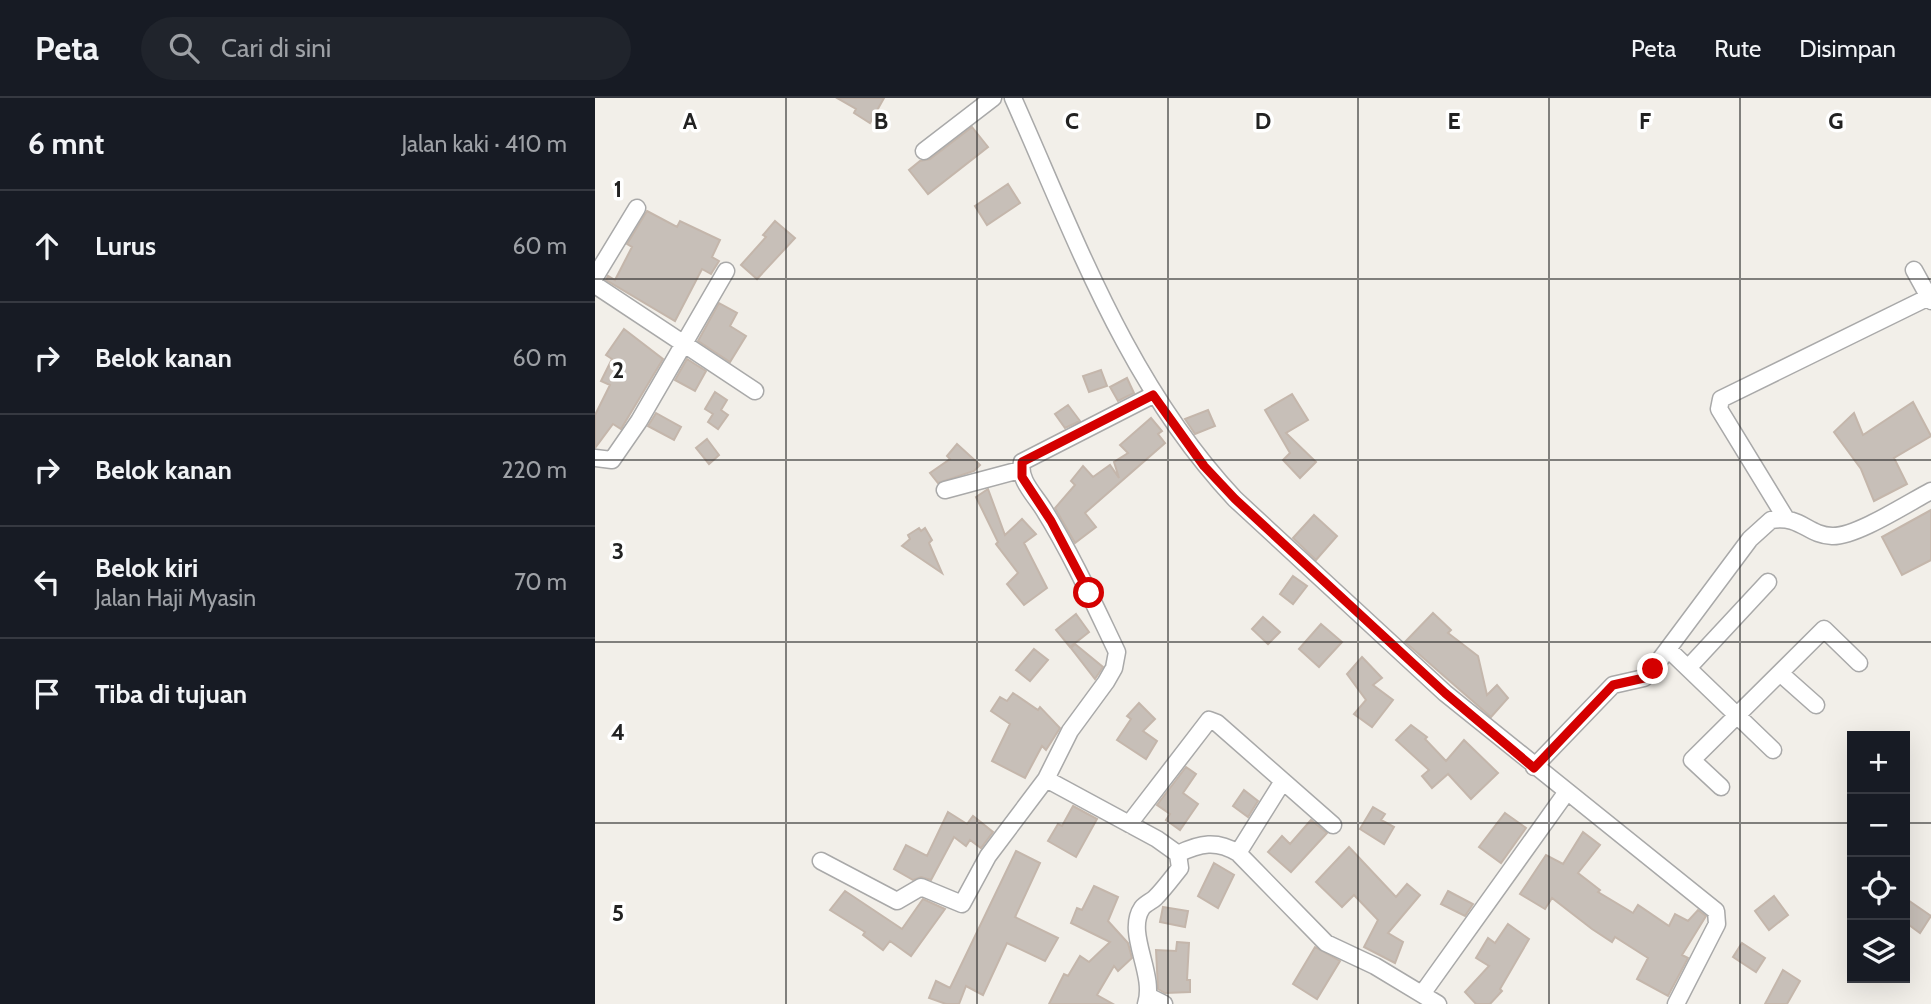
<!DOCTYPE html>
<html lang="id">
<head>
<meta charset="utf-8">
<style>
	body { margin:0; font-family:Cabin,sans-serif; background:#20242c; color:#f1f3f6 }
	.controls { position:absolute; right:21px; bottom:21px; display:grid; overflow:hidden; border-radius:0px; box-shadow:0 7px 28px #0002 }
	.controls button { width:63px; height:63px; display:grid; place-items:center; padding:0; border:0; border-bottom:2px solid #363941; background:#171b24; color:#f1f3f6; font:35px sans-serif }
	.stop { position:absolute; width:21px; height:21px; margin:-16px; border:5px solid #d40000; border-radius:50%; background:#fff }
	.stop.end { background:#d40000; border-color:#fff; box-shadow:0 2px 7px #0008 }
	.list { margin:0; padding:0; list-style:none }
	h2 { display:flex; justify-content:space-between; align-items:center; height:91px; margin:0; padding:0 28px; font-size:30px }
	h2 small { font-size:23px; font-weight:400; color:#9ea1a6 }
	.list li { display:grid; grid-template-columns:46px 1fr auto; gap:21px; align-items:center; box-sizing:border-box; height:112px; padding:0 28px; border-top:2px solid #363941 }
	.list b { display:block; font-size:26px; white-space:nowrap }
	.list p { margin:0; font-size:23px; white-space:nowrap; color:#9ea1a6 }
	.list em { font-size:23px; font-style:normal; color:#9ea1a6 }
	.icon { flex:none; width:38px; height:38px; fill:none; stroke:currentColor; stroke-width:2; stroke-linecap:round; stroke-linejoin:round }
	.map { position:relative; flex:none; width:1336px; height:906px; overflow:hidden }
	header { display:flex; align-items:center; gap:42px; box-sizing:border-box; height:98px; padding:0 35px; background:#171b24; border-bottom:2px solid #363941 }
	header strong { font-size:33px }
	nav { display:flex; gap:38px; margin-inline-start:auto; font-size:24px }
	.search { width:490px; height:63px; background:#20242c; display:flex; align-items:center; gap:18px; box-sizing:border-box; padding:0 24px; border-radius:38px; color:#9ea1a6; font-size:26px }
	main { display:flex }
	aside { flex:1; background:#171b24 }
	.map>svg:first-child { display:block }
	.building { fill:#c7bfb8; stroke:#c4b6ab; stroke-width:2 }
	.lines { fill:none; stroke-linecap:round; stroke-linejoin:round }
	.street-casing { stroke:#a9a9a9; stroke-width:19 }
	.street { stroke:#fff; stroke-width:16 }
	.route { stroke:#d40000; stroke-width:9 }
	.grid { fill:none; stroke:#222; stroke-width:2; stroke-opacity:0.55 }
	.grid-label { font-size:23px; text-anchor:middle; font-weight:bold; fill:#222; stroke:#fff; stroke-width:7; stroke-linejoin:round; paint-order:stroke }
</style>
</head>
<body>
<header>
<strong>Peta</strong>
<div class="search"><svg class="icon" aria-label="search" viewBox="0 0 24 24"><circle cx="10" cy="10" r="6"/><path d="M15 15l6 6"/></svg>Cari di sini</div>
<nav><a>Peta</a><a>Rute</a><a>Disimpan</a></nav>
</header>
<main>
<aside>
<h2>6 mnt<small>Jalan kaki · 410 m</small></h2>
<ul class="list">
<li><svg class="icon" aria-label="ahead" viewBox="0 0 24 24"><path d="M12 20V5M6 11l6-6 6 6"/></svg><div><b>Lurus</b></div><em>60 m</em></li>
<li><svg class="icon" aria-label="right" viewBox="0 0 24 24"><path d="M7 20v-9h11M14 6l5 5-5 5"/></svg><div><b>Belok kanan</b></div><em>60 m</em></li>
<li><svg class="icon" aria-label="right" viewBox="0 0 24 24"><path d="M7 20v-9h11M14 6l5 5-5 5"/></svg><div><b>Belok kanan</b></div><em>220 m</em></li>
<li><svg class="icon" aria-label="left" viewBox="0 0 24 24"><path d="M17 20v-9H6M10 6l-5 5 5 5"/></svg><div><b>Belok kiri</b><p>Jalan Haji Myasin</p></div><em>70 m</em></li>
<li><svg class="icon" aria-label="arrive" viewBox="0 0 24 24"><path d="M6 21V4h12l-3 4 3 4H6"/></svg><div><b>Tiba di tujuan</b></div></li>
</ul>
</aside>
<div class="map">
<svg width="1336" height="906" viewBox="0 0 1336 906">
	<rect width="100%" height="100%" fill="#f2efe9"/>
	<path class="building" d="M 242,0 L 289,0 L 275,25 L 259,15 L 261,11 Z
		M 377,29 L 393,49 L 333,96 L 314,72 L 325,63 L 335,61 Z
		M 413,86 L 425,105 L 392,127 L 380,108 Z
		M 52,113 L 82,129 L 85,123 L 125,142 L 117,159 L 124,163 L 116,176 L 107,171 L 80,223 L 11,182 L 13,178 L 20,182 L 37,149 L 32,146 Z
		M 180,123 L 200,140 L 162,181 L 146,167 L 171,139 L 168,137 Z
		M 124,205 L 142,215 L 135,228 L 151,238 L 135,264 L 103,243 Z
		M 29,231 L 68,261 L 26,331 L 18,326 L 0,350 L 0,317 L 15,287 L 6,283 L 17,261 L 11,257 Z
		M 92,261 L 111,273 L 100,293 L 80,282 Z
		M 506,272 L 512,288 L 494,294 L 488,278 Z
		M 532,280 L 539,295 L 523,303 L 515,289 Z
		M 120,294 L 132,302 L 126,312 L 133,317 L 123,331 L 113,324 L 118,316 L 110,311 Z
		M 697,296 L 713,322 L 691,335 L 721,364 L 705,380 L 688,362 L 695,355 L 670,312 Z
		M 1318,304 L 1336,338 L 1299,360 L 1312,386 L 1279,403 L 1266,371 L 1239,334 L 1259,315 L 1268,337 Z
		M 473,307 L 485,323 L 470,330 L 460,316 Z
		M 613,312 L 620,328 L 600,336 L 590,321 Z
		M 61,315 L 86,329 L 79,342 L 53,328 Z
		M 556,320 L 567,333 L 563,336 L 570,345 L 490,415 L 501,429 L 480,445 L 460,410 L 480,387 L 476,383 L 488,368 L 498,379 L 515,367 L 524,380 L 519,364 L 533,355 L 525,347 Z
		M 112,341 L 124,357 L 114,366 L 101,350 Z
		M 362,346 L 385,367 L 379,373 L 343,385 L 335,375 L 355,361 L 352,358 Z
		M 393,391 L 410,437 L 427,421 L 441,436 L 429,445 L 452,490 L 429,507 L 412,486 L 423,475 L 401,446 L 403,444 L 381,399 Z
		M 1336,412 L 1336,462 L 1307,477 L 1287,439 Z
		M 719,417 L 742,438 L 721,462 L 698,440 Z
		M 324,430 L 326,433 L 330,430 L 337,442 L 334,445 L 347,475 L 307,448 L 315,441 L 313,437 Z
		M 698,478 L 712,488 L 698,506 L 685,496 Z
		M 838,515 L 856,532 L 853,535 L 883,558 L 892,597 L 902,587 L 913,600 L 896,619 L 810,544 Z
		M 481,516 L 494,534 L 475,549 L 461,532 Z
		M 668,519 L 685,534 L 673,546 L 657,531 Z
		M 726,526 L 747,544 L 724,569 L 704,551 Z
		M 480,546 L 508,569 L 500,581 L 476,550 Z
		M 439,551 L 453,562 L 435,583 L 421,572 Z
		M 767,559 L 787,580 L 778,587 L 798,602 L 777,629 L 759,616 L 771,602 L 752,576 Z
		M 418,595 L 443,612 L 445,609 L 465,630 L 451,652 L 447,648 L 430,680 L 397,663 L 415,626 L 396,613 L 405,599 L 412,603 Z
		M 544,605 L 560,621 L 548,633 L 562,643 L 551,661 L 522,642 L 536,621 L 532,618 Z
		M 816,627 L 832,639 L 830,641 L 851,663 L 869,642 L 903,675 L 876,701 L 853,676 L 837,690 L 827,678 L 834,672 L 801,642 Z
		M 591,669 L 601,676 L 588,695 L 603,706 L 585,732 L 571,722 L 575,716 L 562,707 Z
		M 649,692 L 663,703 L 653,719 L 638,708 Z
		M 478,708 L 502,721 L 481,759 L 453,743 L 463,726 L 467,728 Z
		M 778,709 L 790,716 L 786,722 L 799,729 L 789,746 L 765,731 Z
		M 353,714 L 372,726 L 378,718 L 398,734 L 386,750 L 375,742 L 371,748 L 359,739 L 336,782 L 326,779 L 318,782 L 299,771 L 311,747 L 332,758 Z
		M 910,715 L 931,730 L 906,765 L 884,749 Z
		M 716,722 L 732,735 L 696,774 L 673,754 L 687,738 L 695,746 Z
		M 988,734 L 1005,747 L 983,775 L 1005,792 L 1003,794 L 1038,815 L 1043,807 L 1074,828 L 1080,816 L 1093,823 L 1103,812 L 1111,818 L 1087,857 L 1093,860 L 1073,898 L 1042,881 L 1053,860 L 1020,839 L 1017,844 L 997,831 L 957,800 L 950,811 L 925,796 L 951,757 L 968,766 Z
		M 754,749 L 801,799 L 812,786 L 825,797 L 793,835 L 808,844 L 800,865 L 769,849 L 783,822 L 759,797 L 747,809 L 721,784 Z
		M 421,753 L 445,765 L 420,819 L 463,840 L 450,863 L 412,845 L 388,897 L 371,888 L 364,906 L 351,906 L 334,900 L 341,883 L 355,890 Z
		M 619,765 L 639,777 L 623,810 L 603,798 Z
		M 499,788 L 523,799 L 513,823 L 533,845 L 537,860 L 523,873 L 519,868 L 502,897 L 518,906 L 454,906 L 469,876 L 473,878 L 485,858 L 494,864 L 515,844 L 476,825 L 482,810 L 487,812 Z
		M 250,793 L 307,831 L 328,801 L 350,811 L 316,858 L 295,843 L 288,852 L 268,837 L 270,834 L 235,812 Z
		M 853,793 L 878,806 L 870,818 L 846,806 Z
		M 1179,798 L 1193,817 L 1174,832 L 1160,813 Z
		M 1310,800 L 1336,818 L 1325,835 L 1310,824 Z
		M 568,809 L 593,813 L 590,829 L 565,824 Z
		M 913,826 L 934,841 L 905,891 L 907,893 L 895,906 L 881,906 L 870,894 L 894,868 L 881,860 L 893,840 L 900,845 Z
		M 582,844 L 594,845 L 592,882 L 595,882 L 595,894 L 570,895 L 563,891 L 561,852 L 581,853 Z
		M 1147,845 L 1170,860 L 1161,874 L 1138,859 Z
		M 720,849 L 745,863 L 722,901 L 698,886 Z
		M 1188,872 L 1205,883 L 1192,906 L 1170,906 Z"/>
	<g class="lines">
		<defs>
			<path id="street" d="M 418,0 C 481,141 532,286 640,401 L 850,595 L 1121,813 L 1122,826 L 1081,906
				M 329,53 L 398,0
				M 1319,172 L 1336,203
				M 0,179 L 42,110
				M 0,187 L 160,293
				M 0,360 L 17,362 L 44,323 L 131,173
				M 350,392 L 425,372
				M 1190,419 L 1124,311 L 1126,301 L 1336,198
				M 1073,551 L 1178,652
				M 1093,570 L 1173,484
				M 1185,575 L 1221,607
				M 939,669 L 1018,587 L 1049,580 L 1058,571 L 1155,441 L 1176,422 C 1206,417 1212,437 1237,438 C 1261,439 1313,405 1336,393
				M 451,681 L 562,741 L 583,756 L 585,770 C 577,780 569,791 560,800 C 557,803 550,806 547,810 C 530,835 561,876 551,906
				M 688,683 L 643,755 L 731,845 L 780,868 L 843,906
				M 1126,689 L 1097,662 L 1229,531 L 1264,565
				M 534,726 L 614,622 L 622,625 L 738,727
				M 583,756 C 605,745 622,742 643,755
				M 226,763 L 302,803 L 326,789 L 367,806 L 393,758 L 451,681 L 475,633 L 511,584 L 519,570 L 522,554 C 499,506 477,457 449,412 C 440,397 423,382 427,364 L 558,297
				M 827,896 L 971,695
				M 553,898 L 569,906"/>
		</defs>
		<use href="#street" class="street-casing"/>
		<use href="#street" class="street"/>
	</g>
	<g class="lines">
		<path class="route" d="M 494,495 L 456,423 L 427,379 L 427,364 L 558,297 L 609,368 L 640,401 L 850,595 L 939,670 L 1018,587 L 1049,580 L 1058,571"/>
	</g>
	<path class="grid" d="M 191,0 L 191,906M 382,0 L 382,906M 573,0 L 573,906M 763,0 L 763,906M 954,0 L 954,906M 1145,0 L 1145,906M 0,181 L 1336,181M 0,362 L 1336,362M 0,544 L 1336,544M 0,725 L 1257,725M 1310,725 L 1336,725"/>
	<g class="grid-label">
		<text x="95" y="31">A</text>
		<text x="286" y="31">B</text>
		<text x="477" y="31">C</text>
		<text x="668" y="31">D</text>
		<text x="859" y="31">E</text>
		<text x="1050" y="31">F</text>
		<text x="1241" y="31">G</text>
		<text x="23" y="99">1</text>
		<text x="23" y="280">2</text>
		<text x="23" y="461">3</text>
		<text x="23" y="642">4</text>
		<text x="23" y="823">5</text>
	</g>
</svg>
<div class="controls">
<button>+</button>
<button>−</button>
<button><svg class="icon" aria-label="locate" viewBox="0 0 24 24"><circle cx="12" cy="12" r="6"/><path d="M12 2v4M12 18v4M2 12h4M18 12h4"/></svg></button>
<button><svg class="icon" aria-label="layers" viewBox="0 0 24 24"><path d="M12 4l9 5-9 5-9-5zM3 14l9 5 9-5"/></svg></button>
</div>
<div class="stop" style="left:494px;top:495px"></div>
<div class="stop end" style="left:1058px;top:571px"></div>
</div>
</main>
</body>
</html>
